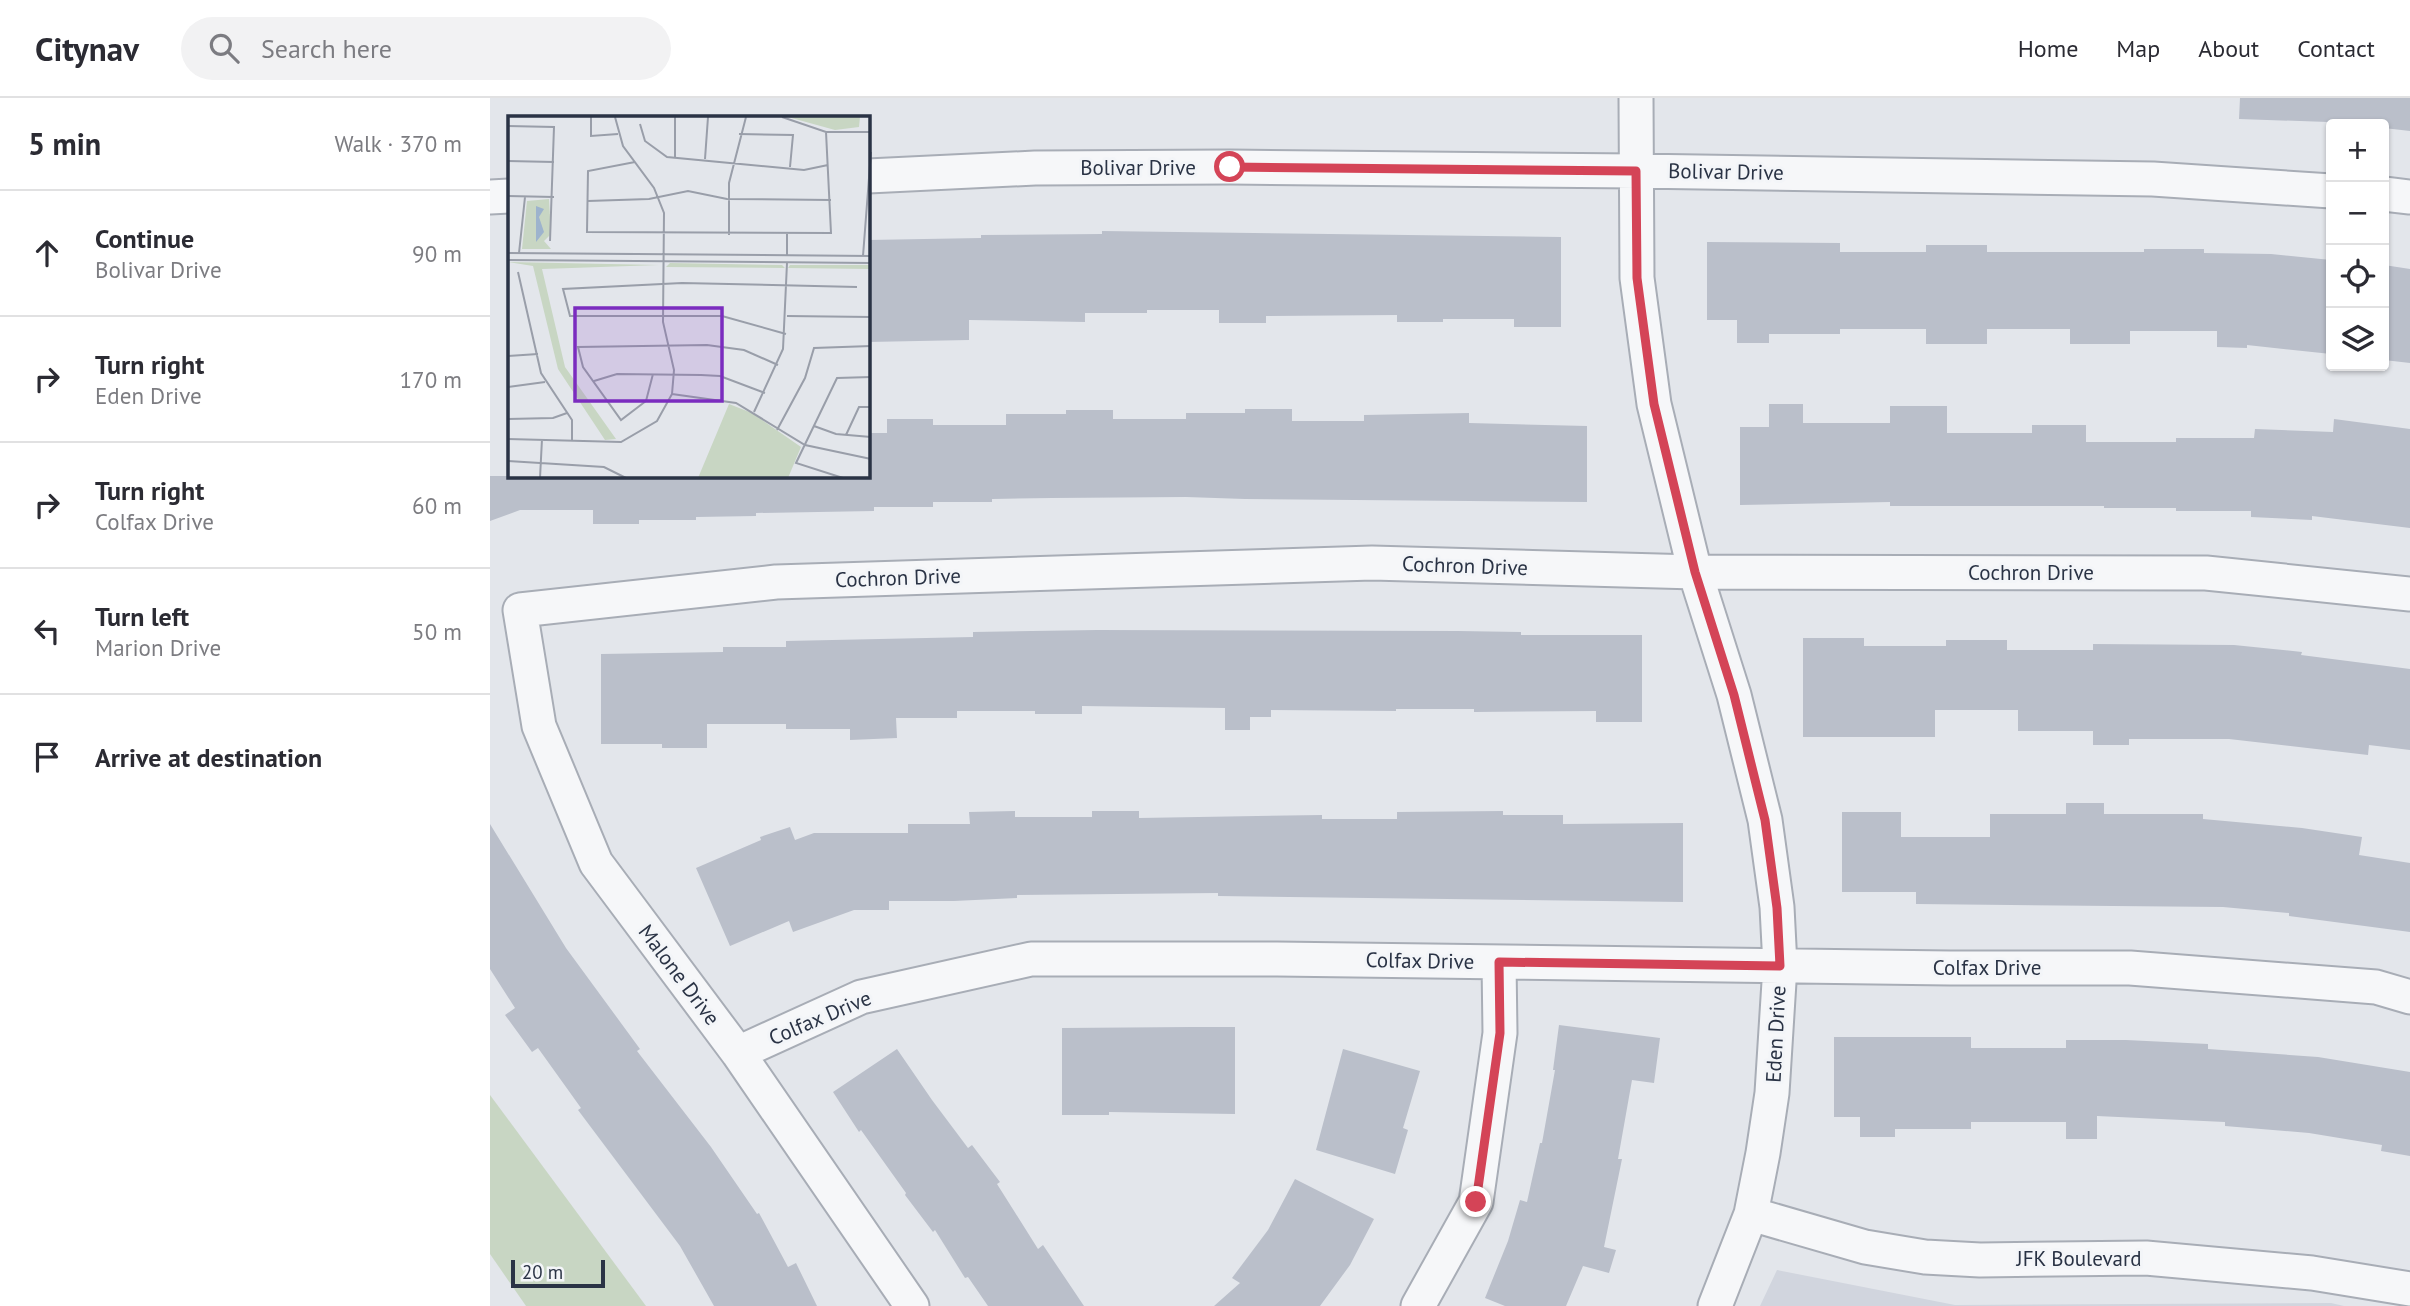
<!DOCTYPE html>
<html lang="en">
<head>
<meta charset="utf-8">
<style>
	body { margin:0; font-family:"PT Sans",sans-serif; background:#f2f2f3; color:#2b2b33 }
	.controls { position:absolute; right:21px; top:21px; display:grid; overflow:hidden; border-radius:7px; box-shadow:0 2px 5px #0004 }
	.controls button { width:63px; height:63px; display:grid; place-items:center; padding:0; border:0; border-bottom:2px solid #e1e1e2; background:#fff; color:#2b2b33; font:35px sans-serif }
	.scale { position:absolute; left:21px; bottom:18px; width:94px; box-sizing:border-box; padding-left:7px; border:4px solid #2a3345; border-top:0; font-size:19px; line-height:24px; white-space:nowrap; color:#2a3345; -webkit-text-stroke:5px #f3f5f8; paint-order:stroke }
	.stop { position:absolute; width:21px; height:21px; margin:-16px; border:5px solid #d44457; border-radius:50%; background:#fff }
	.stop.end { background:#d44457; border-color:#fff; box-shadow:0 2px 7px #0008 }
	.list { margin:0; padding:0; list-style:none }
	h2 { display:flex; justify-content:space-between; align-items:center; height:91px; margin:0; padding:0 28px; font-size:30px }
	h2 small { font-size:23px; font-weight:400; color:#7c7c81 }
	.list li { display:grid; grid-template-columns:46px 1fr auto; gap:21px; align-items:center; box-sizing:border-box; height:126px; padding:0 28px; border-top:2px solid #e1e1e2 }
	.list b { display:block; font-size:26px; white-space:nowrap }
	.list p { margin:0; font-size:23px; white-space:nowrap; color:#7c7c81 }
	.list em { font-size:23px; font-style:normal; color:#7c7c81 }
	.icon { flex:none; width:38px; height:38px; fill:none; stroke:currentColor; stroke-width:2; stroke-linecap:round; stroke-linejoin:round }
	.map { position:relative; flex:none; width:1920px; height:1208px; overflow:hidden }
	header { display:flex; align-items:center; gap:42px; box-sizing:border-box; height:98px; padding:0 35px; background:#fff; border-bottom:2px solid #e1e1e2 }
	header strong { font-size:33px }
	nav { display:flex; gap:38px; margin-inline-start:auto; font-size:24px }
	.search { width:490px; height:63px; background:#f2f2f3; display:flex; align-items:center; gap:18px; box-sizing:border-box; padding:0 24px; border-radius:38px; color:#7c7c81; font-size:26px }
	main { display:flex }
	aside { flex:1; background:#fff }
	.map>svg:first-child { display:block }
	.built { fill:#d1d5de }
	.green { fill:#c8d6c3 }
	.building { fill:#babfca }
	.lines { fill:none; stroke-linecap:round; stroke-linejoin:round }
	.minor-casing { stroke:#a8adb6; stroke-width:37 }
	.minor { stroke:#f6f7f9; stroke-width:33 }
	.route { stroke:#d44457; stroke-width:9 }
	.labels { text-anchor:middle; stroke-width:6; stroke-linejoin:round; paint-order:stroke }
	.street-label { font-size:21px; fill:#2a3345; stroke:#f3f5f8 }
	.inset-road { fill:none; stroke:#999ea9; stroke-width:2 }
	.view { fill:#7b2cbf; fill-opacity:0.15; stroke:#7b2cbf; stroke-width:3.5 }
	.inset-edge { fill:none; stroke:#2a3345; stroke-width:3.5 }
</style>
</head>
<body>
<header>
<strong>Citynav</strong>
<div class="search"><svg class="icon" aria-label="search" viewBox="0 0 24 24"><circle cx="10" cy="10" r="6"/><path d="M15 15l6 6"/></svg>Search here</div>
<nav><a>Home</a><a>Map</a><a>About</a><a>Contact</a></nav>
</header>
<main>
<aside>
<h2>5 min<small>Walk · 370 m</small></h2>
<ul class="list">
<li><svg class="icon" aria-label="ahead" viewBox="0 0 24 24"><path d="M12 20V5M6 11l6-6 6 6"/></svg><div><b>Continue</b><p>Bolivar Drive</p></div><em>90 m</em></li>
<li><svg class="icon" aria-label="right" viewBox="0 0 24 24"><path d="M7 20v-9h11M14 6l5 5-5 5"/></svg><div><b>Turn right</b><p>Eden Drive</p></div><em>170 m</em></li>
<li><svg class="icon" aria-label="right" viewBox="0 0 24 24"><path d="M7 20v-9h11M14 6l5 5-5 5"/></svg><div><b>Turn right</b><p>Colfax Drive</p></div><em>60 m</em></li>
<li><svg class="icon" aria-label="left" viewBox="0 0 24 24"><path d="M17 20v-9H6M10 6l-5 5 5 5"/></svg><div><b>Turn left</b><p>Marion Drive</p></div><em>50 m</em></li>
<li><svg class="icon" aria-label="arrive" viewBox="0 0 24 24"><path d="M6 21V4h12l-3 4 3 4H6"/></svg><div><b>Arrive at destination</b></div></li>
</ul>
</aside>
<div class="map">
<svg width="1920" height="1208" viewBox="0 0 1920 1208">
	<rect width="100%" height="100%" fill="#e3e6eb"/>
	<path class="built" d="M 1287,1172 L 1465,1207 L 1841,1205 L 1854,1208 L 1270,1208 Z"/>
	<path class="green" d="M 0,997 L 156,1208 L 36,1208 L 0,1156 Z"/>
	<path class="building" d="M 1750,0 L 1920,0 L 1920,33 L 1894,30 L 1894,26 L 1749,21 Z
		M 612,133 L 1071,139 L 1071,229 L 1024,229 L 1024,221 L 953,221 L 953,224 L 907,224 L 907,217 L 776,218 L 776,225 L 729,225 L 729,212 L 657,212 L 657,215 L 595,215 L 595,224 L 479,222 L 479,242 L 378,244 L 378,142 L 491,140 L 491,137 L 612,136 Z
		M 1217,144 L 1350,145 L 1350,154 L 1436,154 L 1436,147 L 1497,147 L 1497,154 L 1654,154 L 1654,151 L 1714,151 L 1714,155 L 1781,156 L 1841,162 L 1841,256 L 1757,247 L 1757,250 L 1727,249 L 1727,233 L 1640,233 L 1640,246 L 1580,246 L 1580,231 L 1497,231 L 1497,246 L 1436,246 L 1436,231 L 1350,231 L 1350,236 L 1279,236 L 1279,245 L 1247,245 L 1247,222 L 1217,222 Z
		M 1894,167 L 1920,171 L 1920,265 L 1894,262 Z
		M 1279,306 L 1313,306 L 1313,325 L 1400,325 L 1400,308 L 1457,308 L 1457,335 L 1542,335 L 1542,327 L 1596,327 L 1596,344 L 1686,344 L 1686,340 L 1764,340 L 1765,331 L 1843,334 L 1844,321 L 1920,331 L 1920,430 L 1822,418 L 1822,422 L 1761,419 L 1761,413 L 1686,413 L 1686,410 L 1614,410 L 1614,408 L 1400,408 L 1400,404 L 1250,407 L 1250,329 L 1279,329 Z
		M 755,311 L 802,311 L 802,323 L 874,323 L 874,317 L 979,315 L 979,325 L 1097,328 L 1097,404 L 755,401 L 696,399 L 562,400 L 502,401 L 502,404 L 443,404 L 443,409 L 384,409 L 384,413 L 266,415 L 266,418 L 206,419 L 206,422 L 149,422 L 149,426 L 103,426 L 103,412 L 30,412 L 0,423 L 0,378 L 378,378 L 378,335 L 397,335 L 397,321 L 443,321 L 443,327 L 516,327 L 516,316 L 576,316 L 576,312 L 623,312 L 623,321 L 696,321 L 696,315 L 755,315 Z
		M 607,532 L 968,533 L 1031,534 L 1031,537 L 1152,537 L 1152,624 L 1106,624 L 1106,613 L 984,614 L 984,611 L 906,611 L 906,613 L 781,612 L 781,619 L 760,619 L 760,632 L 735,632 L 735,610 L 592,608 L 592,616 L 545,616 L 545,613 L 467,613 L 467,620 L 406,620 L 407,640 L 360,642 L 360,631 L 296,631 L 296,626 L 217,626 L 217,650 L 172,650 L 172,646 L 111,646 L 111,556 L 233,554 L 233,549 L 296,549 L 296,543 L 483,539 L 483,534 Z
		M 1313,540 L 1374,540 L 1374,548 L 1456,548 L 1456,542 L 1517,542 L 1517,552 L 1603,552 L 1603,546 L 1744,547 L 1812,554 L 1811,557 L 1920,571 L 1920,652 L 1879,647 L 1878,657 L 1739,641 L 1639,641 L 1639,647 L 1603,647 L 1603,633 L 1528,633 L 1528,612 L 1445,612 L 1445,639 L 1313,639 Z
		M 1576,705 L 1614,705 L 1614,716 L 1713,716 L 1713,721 L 1812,730 L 1872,739 L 1869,757 L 1920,765 L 1920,834 L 1799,818 L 1799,815 L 1733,809 L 1426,806 L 1426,794 L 1352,794 L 1352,714 L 1411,714 L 1411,739 L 1500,739 L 1500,716 L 1576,716 Z
		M 525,713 L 525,719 L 602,719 L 602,713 L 649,713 L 649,720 L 832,717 L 832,721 L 907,721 L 907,714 L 1013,713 L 1013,717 L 1073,717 L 1073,726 L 1193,725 L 1193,804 L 728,798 L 728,795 L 527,797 L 527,800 L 464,803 L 399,803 L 399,812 L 364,812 L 303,834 L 299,823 L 240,848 L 206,770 L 271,742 L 270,739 L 300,729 L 305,742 L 324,735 L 418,735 L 418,726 L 480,726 L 479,714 Z
		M 0,726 L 76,850 L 150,951 L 147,953 L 221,1049 L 267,1116 L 269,1115 L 298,1169 L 306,1165 L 327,1208 L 224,1208 L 190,1148 L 88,1012 L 91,1010 L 48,950 L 42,954 L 15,917 L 25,910 L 0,871 Z
		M 1069,927 L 1170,940 L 1164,985 L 1142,982 L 1128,1061 L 1132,1061 L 1114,1149 L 1126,1152 L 1119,1175 L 1093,1168 L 1076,1208 L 1015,1208 L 995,1200 L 1018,1143 L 1030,1102 L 1037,1104 L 1050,1045 L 1052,1045 L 1065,972 L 1063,972 Z
		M 700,929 L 745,929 L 745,1016 L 619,1014 L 619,1017 L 572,1017 L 572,930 Z
		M 1344,939 L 1481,939 L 1481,950 L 1576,950 L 1576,942 L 1636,942 L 1718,946 L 1718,951 L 1828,959 L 1920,974 L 1920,1058 L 1891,1053 L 1892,1047 L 1819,1035 L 1735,1028 L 1735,1024 L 1607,1018 L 1607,1041 L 1576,1041 L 1576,1024 L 1481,1024 L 1481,1031 L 1405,1031 L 1405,1039 L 1370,1039 L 1370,1019 L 1344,1019 Z
		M 407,951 L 442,1002 L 478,1050 L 482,1047 L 510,1084 L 507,1086 L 548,1151 L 553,1147 L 594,1208 L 498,1208 L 478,1179 L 475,1180 L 445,1132 L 443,1134 L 415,1097 L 416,1095 L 371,1032 L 369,1034 L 343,994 Z
		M 853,951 L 930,973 L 913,1030 L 918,1032 L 905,1076 L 826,1052 Z
		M 805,1081 L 884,1121 L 860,1167 L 830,1208 L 724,1208 L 750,1185 L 742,1180 L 778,1132 Z"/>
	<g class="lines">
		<defs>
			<path id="minor" d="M 1146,0 L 1147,180 L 1164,306 L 1205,474 L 1244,597 L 1275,722 L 1287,809 L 1290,868 L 1282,995 L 1273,1055 L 1261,1116 L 1225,1208
				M 378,78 L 545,70 L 740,69 L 1146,73 L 1663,81 L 1841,93
				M 1894,96 L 1920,99
				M 0,99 L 19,98
				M 248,955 L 371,899 L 541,861 L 787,861 L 1460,870 L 1640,870 L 1886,889 L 1920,899
				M 1261,1116 L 1375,1149 L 1435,1159 L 1490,1162 L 1656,1160 L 1822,1175 L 1920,1191
				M 422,1208 L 248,955 L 106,765 L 49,628 L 30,512 L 286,484 L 882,465 L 1205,474 L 1716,475 L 1920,496
				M 928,1208 L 986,1104 L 1010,935 L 1009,864"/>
		</defs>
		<use href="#minor" class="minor-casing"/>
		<use href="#minor" class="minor"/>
	</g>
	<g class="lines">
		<path class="route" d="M 740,69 L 1146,73 L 1147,180 L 1164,306 L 1205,474 L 1244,597 L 1275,722 L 1287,810 L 1290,868 L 1009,864 L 1010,935 L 986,1104"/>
	</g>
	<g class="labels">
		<g class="street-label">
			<text x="648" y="77">Bolivar Drive</text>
			<text transform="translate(1236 74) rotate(1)" y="7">Bolivar Drive</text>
			<text transform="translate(975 468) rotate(2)" y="7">Cochron Drive</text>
			<text x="1541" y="482">Cochron Drive</text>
			<text transform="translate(408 480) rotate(-2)" y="7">Cochron Drive</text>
			<text transform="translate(930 863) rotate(1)" y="7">Colfax Drive</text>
			<text x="1497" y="877">Colfax Drive</text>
			<text transform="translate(189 877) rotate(53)" y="7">Malone Drive</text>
			<text transform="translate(330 920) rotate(-23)" y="7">Colfax Drive</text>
			<text transform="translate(1286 936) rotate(-87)" y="7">Eden Drive</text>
			<text x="1589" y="1168">JFK Boulevard</text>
		</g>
	</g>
	<g transform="translate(18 18)">
		<rect width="362" height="362" fill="#e3e6eb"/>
		<path d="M 280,1 L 352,1 L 351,11 L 327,14 ZM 41,83 L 43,118 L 36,125 L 43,133 L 14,133 L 19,85 ZM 0,146 L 151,149 L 34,153 L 57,251 L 108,323 L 97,324 L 50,253 L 25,150 ZM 162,147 L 274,149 L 277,152 L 158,151 ZM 282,149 L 363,149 L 362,153 L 280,152 ZM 221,288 L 244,297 L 293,331 L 280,362 L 190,362 Z" fill="#c8d6c3"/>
		<path d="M 28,90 L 36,93 L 31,101 L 36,116 L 28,126 Z" fill="#9db3cd"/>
		<path class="inset-road" d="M 83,1 L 83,20 L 110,18M 274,1 L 318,16 L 363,16M 132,8 L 137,25 L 159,41 L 296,54 L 320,49M 0,10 L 46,11 L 42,125M 231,18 L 285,19 L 282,51M 167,42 L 167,1M 197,43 L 200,1M 0,45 L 46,46M 127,46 L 80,55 L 79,116 L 323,117 L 318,16M 0,80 L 46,81M 80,85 L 141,83 L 180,75 L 219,83 L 323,84M 279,118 L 279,140M 221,119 L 221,67 L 238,1M 0,137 L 363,140M 11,137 L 17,81M 355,140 L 363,36M 0,144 L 363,147M 10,156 L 33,257 L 64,304 L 64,325M 279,200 L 363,201M 278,218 L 214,200 L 62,200 L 55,173 L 174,167 L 349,171M 0,240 L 30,238M 145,258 L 138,285 L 113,304 L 75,251 L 70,231 L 199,229 L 236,234 L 270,249M 86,265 L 109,258 L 193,259 L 212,260 L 257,277M 0,271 L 37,266M 164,278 L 228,287 L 297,329 L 363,343M 246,296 L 275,233 L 279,147M 0,303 L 45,302 L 59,297M 306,310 L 328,318 L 363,321M 269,314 L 297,262 L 306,232 L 363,230M 338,319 L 351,291 L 363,291M 0,323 L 113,326 L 149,305 L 164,278 L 166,254 L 155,206 L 156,97 L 146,72 L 115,30 L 107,1M 0,345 L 96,351 L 118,362M 32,362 L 34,323M 335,362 L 288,347 L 329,262 L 363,261"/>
		<path class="view" d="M 67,192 L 214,192 L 214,285 L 67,285 Z"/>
		<rect width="362" height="362" class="inset-edge"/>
	</g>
</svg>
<div class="controls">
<button>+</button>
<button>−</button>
<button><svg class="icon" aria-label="locate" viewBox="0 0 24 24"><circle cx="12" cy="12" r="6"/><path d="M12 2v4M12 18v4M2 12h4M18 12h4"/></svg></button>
<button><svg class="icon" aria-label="layers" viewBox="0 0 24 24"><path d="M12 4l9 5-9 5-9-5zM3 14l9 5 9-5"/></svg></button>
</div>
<div class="scale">20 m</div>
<div class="stop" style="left:740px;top:69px"></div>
<div class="stop end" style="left:986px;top:1104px"></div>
</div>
</main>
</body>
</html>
